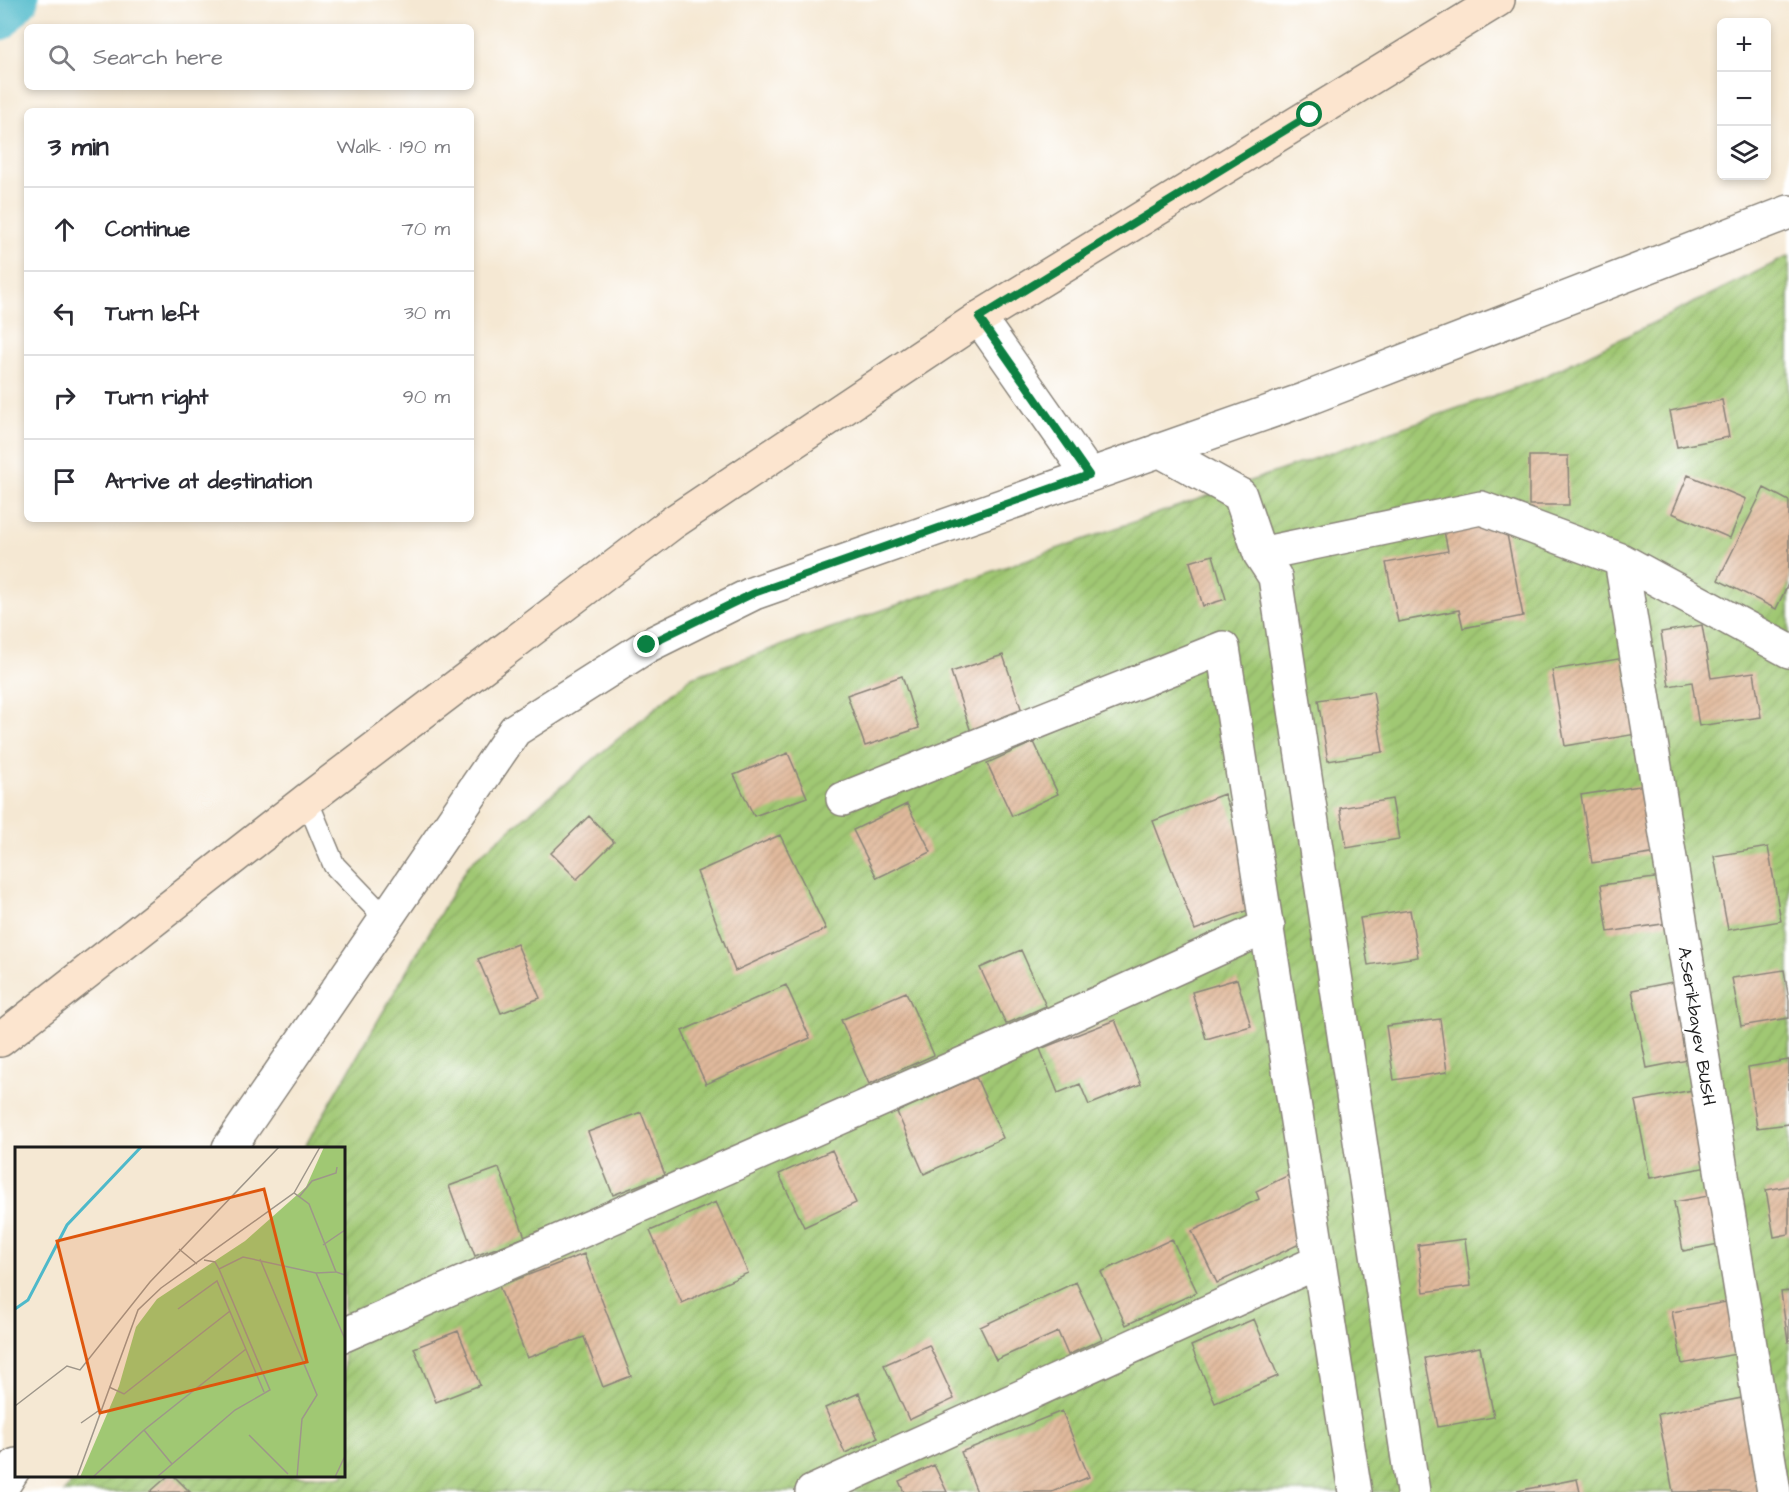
<!DOCTYPE html>
<html lang="en">
<head>
<meta charset="utf-8">
<style>
	body { margin:0; font-family:"Architects Daughter",sans-serif; background:#f7f7f7; color:#2b2b33 }
	.controls { position:absolute; right:18px; top:18px; display:grid; overflow:hidden; border-radius:9px; box-shadow:0 3px 9px #0003 }
	.controls button { width:54px; height:54px; display:grid; place-items:center; padding:0; border:0; border-bottom:2px solid #e1e1e2; background:#fff; color:#2b2b33; font:30px sans-serif }
	.stop { position:absolute; width:18px; height:18px; margin:-14px; border:4px solid #0b8043; border-radius:50%; background:#fff }
	.stop.end { background:#0b8043; border-color:#fff; box-shadow:0 2px 6px #0008 }
	.list { margin:0; padding:0; list-style:none }
	h2 { display:flex; justify-content:space-between; align-items:center; height:78px; margin:0; padding:0 24px; font-size:26px }
	h2 small { font-size:20px; font-weight:400; color:#7c7c81 }
	.list li { display:grid; grid-template-columns:39px 1fr auto; gap:18px; align-items:center; box-sizing:border-box; height:84px; padding:0 24px; border-top:2px solid #e1e1e2 }
	.list b { display:block; font-size:22px; white-space:nowrap }
	.list em { font-size:20px; font-style:normal; color:#7c7c81 }
	.icon { flex:none; width:33px; height:33px; fill:none; stroke:currentColor; stroke-width:2; stroke-linecap:round; stroke-linejoin:round }
	.map { position:relative; flex:none; width:1789px; height:1492px; overflow:hidden }
	.search { position:absolute; background:#fff; box-shadow:0 3px 9px #0003; left:24px; top:24px; width:450px; height:66px; display:flex; align-items:center; gap:15px; box-sizing:border-box; padding:0 21px; border-radius:9px; color:#7c7c81; font-size:22px }
	.panel { position:absolute; background:#fff; box-shadow:0 3px 9px #0003; left:24px; top:108px; width:450px; height:414px; border-radius:9px }
	.map>svg:first-child { display:block }
	.garden { fill:url(#garden-furrows); stroke:#5e7248; stroke-width:1.5 }
	.lines { fill:none; stroke-linecap:round; stroke-linejoin:round }
	.canal { stroke:#4eb9ca; stroke-width:39 }
	.building { fill:url(#building-hatch) }
	.service-casing { stroke:#888278; stroke-width:24 }
	.minor-casing { stroke:#888278; stroke-width:36 }
	.secondary-casing { stroke:#888278; stroke-width:36 }
	.service { stroke:#fff; stroke-width:21 }
	.minor { stroke:#fff; stroke-width:33 }
	.secondary { stroke:#fce5cf; stroke-width:33 }
	.route { stroke:#0b8043; stroke-width:8 }
	.labels { text-anchor:middle; stroke-width:4.5; stroke-linejoin:round; paint-order:stroke }
	.street-label { font-size:18px; fill:#1c1c1c; stroke:#fff }
	.inset-river { fill:none; stroke:#4eb9ca; stroke-width:3 }
	.inset-road { fill:none; stroke:#9e968a; stroke-width:1.5 }
	.view { fill:#de560d; fill-opacity:0.15; stroke:#de560d; stroke-width:3 }
	.inset-edge { fill:none; stroke:#1c1c1c; stroke-width:3 }
</style>
</head>
<body>
<div class="map">
<svg width="1789" height="1492" viewBox="0 0 1789 1492">
	<defs>
		<pattern id="garden-furrows" width="10" height="10" patternUnits="userSpaceOnUse" patternTransform="scale(1.5)"><rect width="10" height="10" fill="#a0c873"/><path d="M-1 1l2-2M0 10L10 0M9 11l2-2" fill="none" stroke="#89ab63"/></pattern>
		<pattern id="building-hatch" width="6" height="6" patternUnits="userSpaceOnUse" patternTransform="scale(1.5)"><rect width="6" height="6" fill="#e1ba9c"/><path d="M-1 1l2-2M0 6l6-6M5 7l2-2" fill="none" stroke="#c09f86"/></pattern>
	</defs>
	<rect width="100%" height="100%" fill="#fff"/>
	<filter id="ink" filterUnits="userSpaceOnUse"><feTurbulence type="fractalNoise" baseFrequency=".0167" numOctaves="2"/><feDisplacementMap in="SourceGraphic" scale="12" xChannelSelector="R" yChannelSelector="G"/><feConvolveMatrix kernelMatrix="1 2 1 2 8 2 1 2 1" color-interpolation-filters="sRGB"/></filter>
	<filter id="wash" filterUnits="userSpaceOnUse"><feTurbulence type="fractalNoise" baseFrequency=".008" numOctaves="4" result="noise"/><feDisplacementMap in="SourceGraphic" scale="24" xChannelSelector="R" yChannelSelector="G"/><feGaussianBlur stdDeviation="1.35" result="paint"/><feColorMatrix in="noise" values="0 0 0 0 0 0 0 0 0 0 0 0 0 0 0 0 0 1.4 0 .05"/><feComposite in="paint" operator="in"/></filter>
	<g filter="url(#wash)">
		<rect width="100%" height="100%" fill="#f5e8d3"/>
		<path class="garden" d="M 1789,256 L 1789,1492 L 64,1492 L 77,1476 L 344,1476 L 344,1148 L 304,1148 L 469,864 L 692,677 L 1535,381 Z"/>
		<g class="lines">
			<path class="canal" d="M 0,21 L 19,0"/>
		</g>
		<g id="blocks">
			<path class="building" d="M 1722,400 L 1729,437 L 1677,447 L 1670,411 Z
				M 1529,456 L 1568,456 L 1569,505 L 1529,505 Z
				M 1688,475 L 1746,499 L 1730,538 L 1672,513 Z
				M 1764,488 L 1789,501 L 1789,582 L 1776,609 L 1718,580 Z
				M 1504,519 L 1523,616 L 1463,628 L 1459,610 L 1398,622 L 1386,563 L 1448,551 L 1444,531 Z
				M 1213,555 L 1226,599 L 1203,606 L 1190,562 Z
				M 1702,625 L 1711,678 L 1754,672 L 1761,717 L 1699,726 L 1692,682 L 1669,686 L 1661,632 Z
				M 1003,655 L 1023,714 L 971,732 L 951,672 Z
				M 1624,658 L 1637,734 L 1565,746 L 1552,670 Z
				M 902,676 L 919,728 L 865,746 L 847,695 Z
				M 1373,691 L 1383,752 L 1328,761 L 1318,700 Z
				M 1034,742 L 1058,794 L 1012,816 L 987,763 Z
				M 788,753 L 807,797 L 754,816 L 734,775 Z
				M 1646,785 L 1657,853 L 1592,863 L 1581,795 Z
				M 1224,794 L 1259,887 L 1251,909 L 1195,930 L 1153,821 Z
				M 1392,799 L 1399,839 L 1347,848 L 1340,808 Z
				M 907,804 L 931,852 L 877,878 L 853,830 Z
				M 589,816 L 614,842 L 577,879 L 551,853 Z
				M 780,835 L 826,929 L 735,971 L 697,872 Z
				M 1768,847 L 1781,921 L 1728,930 L 1714,856 Z
				M 1662,877 L 1669,923 L 1608,932 L 1601,885 Z
				M 1410,910 L 1418,957 L 1368,965 L 1360,918 Z
				M 517,944 L 540,998 L 501,1013 L 478,959 Z
				M 1021,950 L 1046,1006 L 1006,1024 L 980,968 Z
				M 1784,970 L 1789,1000 L 1789,1018 L 1741,1026 L 1732,978 Z
				M 1237,979 L 1251,1026 L 1206,1039 L 1192,992 Z
				M 1678,981 L 1693,1059 L 1647,1068 L 1632,990 Z
				M 786,985 L 810,1038 L 706,1084 L 682,1031 Z
				M 906,992 L 934,1055 L 869,1084 L 841,1020 Z
				M 1440,1019 L 1447,1072 L 1394,1080 L 1386,1026 Z
				M 1115,1020 L 1141,1084 L 1089,1105 L 1080,1084 L 1058,1093 L 1040,1049 Z
				M 1789,1060 L 1789,1124 L 1757,1128 L 1748,1067 Z
				M 976,1077 L 1003,1138 L 924,1174 L 897,1112 Z
				M 1698,1089 L 1713,1166 L 1650,1178 L 1635,1101 Z
				M 641,1112 L 665,1175 L 613,1195 L 588,1132 Z
				M 832,1150 L 856,1203 L 804,1227 L 779,1174 Z
				M 499,1168 L 525,1237 L 475,1256 L 449,1186 Z
				M 1301,1169 L 1312,1238 L 1217,1283 L 1192,1231 L 1259,1199 L 1256,1191 Z
				M 1789,1186 L 1789,1234 L 1774,1237 L 1766,1190 Z
				M 1719,1194 L 1729,1242 L 1683,1251 L 1674,1202 Z
				M 716,1202 L 748,1273 L 682,1303 L 650,1231 Z
				M 1172,1239 L 1197,1292 L 1126,1325 L 1101,1272 Z
				M 1465,1239 L 1471,1286 L 1424,1292 L 1418,1245 Z
				M 584,1254 L 631,1376 L 603,1387 L 584,1337 L 527,1358 L 499,1286 Z
				M 1076,1282 L 1102,1339 L 1068,1355 L 1058,1332 L 996,1360 L 980,1327 Z
				M 1789,1291 L 1789,1342 L 1788,1342 L 1781,1292 Z
				M 1737,1300 L 1747,1352 L 1682,1364 L 1672,1312 Z
				M 1254,1319 L 1278,1376 L 1215,1403 L 1191,1346 Z
				M 458,1331 L 480,1385 L 436,1402 L 414,1348 Z
				M 929,1345 L 954,1399 L 909,1420 L 884,1365 Z
				M 1480,1347 L 1494,1417 L 1438,1427 L 1425,1358 Z
				M 859,1393 L 878,1438 L 845,1453 L 825,1408 Z
				M 1742,1398 L 1759,1492 L 1673,1492 L 1658,1414 Z
				M 1062,1411 L 1089,1477 L 1052,1492 L 977,1492 L 961,1452 Z
				M 934,1465 L 947,1492 L 904,1492 L 899,1481 Z
				M 168,1476 L 174,1476 L 190,1492 L 150,1492 Z
				M 1577,1479 L 1580,1492 L 1517,1492 L 1517,1491 Z"/>
		</g>
	</g>
	<g filter="url(#ink)">
		<use href="#blocks" fill-opacity="0" stroke="#888278" stroke-width="1.5"/>
		<g class="lines">
			<defs>
				<path id="service" d="M 307,800 L 334,865 L 386,919"/>
				<path id="minor" d="M 979,318 L 1089,475
					M 1159,450 L 1240,495 L 1260,554 L 1481,508 L 1621,560 L 1789,651
					M 1260,554 L 1275,577 L 1413,1492
					M 1621,560 L 1774,1492
					M 843,799 L 1223,648 L 1355,1492
					M 229,1148 L 515,730 L 647,646 L 754,593 L 1306,399 L 1789,212
					M 344,1335 L 1006,1045 L 1268,926
					M 0,1490 L 16,1465
					M 812,1492 L 1318,1262"/>
				<path id="secondary" d="M 0,1040 L 307,800 L 672,523 L 979,318 L 1498,0"/>
			</defs>
			<use href="#service" class="service-casing"/>
			<use href="#minor" class="minor-casing"/>
			<use href="#secondary" class="secondary-casing"/>
			<use href="#service" class="service"/>
			<use href="#minor" class="minor"/>
			<use href="#secondary" class="secondary"/>
		</g>
	</g>
	<g class="lines" filter="url(#ink)">
		<path class="route" d="M 647,645 L 754,593 L 1089,475 L 979,318 L 1310,115"/>
	</g>
	<g class="labels">
		<g class="street-label">
			<text transform="translate(1697 1026) rotate(81)" y="6">A,Serikbayev BUSH</text>
		</g>
	</g>
	<g transform="translate(15 1147)">
		<rect width="330" height="330" fill="#f5e8d3"/>
		<path d="M 309,0 L 330,0 L 330,330 L 65,330 L 104,239 L 121,180 L 142,152 L 230,94 L 291,40 Z" fill="#a0c873"/>
		<path class="inset-river" d="M 0,162 L 13,153 L 52,78 L 126,0"/>
		<path class="inset-road" d="M 279,46 L 305,0M 284,50 L 297,34 L 321,26 L 322,20M 308,98 L 330,83M 164,102 L 182,117M 245,112 L 302,248 L 287,272 L 282,330M 189,113 L 200,115 L 204,122 L 228,110 L 301,126 L 321,125M 301,126 L 330,192M 163,162 L 202,134 L 249,245M 94,240 L 109,247 L 215,164M 0,259 L 52,219 L 65,223 L 135,135 L 264,0M 66,276 L 86,262M 129,283 L 157,317M 234,288 L 273,327M 62,330 L 123,163 L 146,141 L 279,46 L 294,57 L 321,125 L 330,128M 78,330 L 129,283 L 231,202M 142,330 L 220,263 L 255,243 L 204,122M 320,330 L 330,309"/>
		<path class="view" d="M 249,42 L 292,215 L 85,266 L 42,94 Z"/>
		<rect width="330" height="330" class="inset-edge"/>
	</g>
</svg>
<div class="controls">
<button>+</button>
<button>−</button>
<button><svg class="icon" aria-label="layers" viewBox="0 0 24 24"><path d="M12 4l9 5-9 5-9-5zM3 14l9 5 9-5"/></svg></button>
</div>
<div class="stop" style="left:1310px;top:115px"></div>
<div class="stop end" style="left:647px;top:645px"></div>
<div class="search"><svg class="icon" aria-label="search" viewBox="0 0 24 24"><circle cx="10" cy="10" r="6"/><path d="M15 15l6 6"/></svg>Search here</div>
<section class="panel">
<h2>3 min<small>Walk · 190 m</small></h2>
<ul class="list">
<li><svg class="icon" aria-label="ahead" viewBox="0 0 24 24"><path d="M12 20V5M6 11l6-6 6 6"/></svg><div><b>Continue</b></div><em>70 m</em></li>
<li><svg class="icon" aria-label="left" viewBox="0 0 24 24"><path d="M17 20v-9H6M10 6l-5 5 5 5"/></svg><div><b>Turn left</b></div><em>30 m</em></li>
<li><svg class="icon" aria-label="right" viewBox="0 0 24 24"><path d="M7 20v-9h11M14 6l5 5-5 5"/></svg><div><b>Turn right</b></div><em>90 m</em></li>
<li><svg class="icon" aria-label="arrive" viewBox="0 0 24 24"><path d="M6 21V4h12l-3 4 3 4H6"/></svg><div><b>Arrive at destination</b></div></li>
</ul>
</section>
</div>
</body>
</html>
